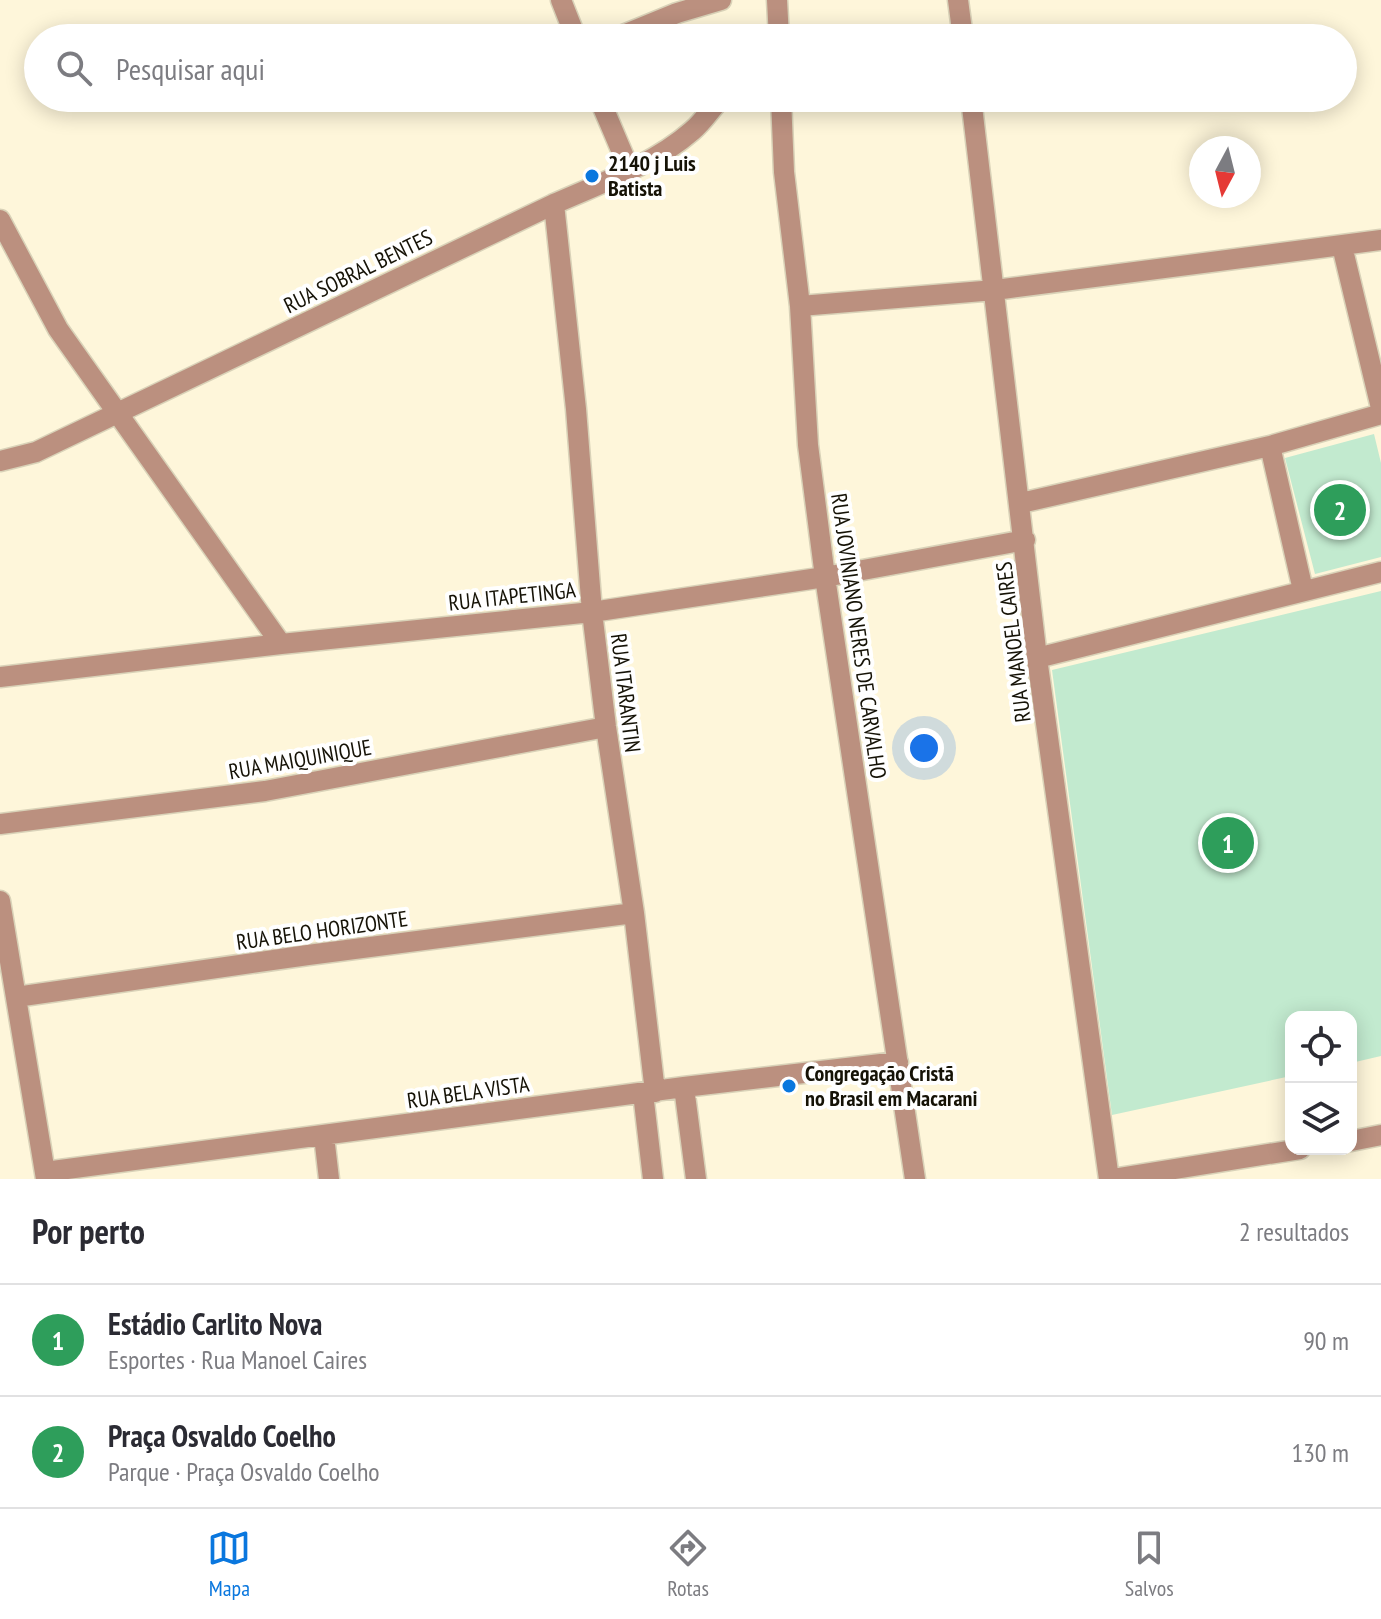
<!DOCTYPE html>
<html lang="pt">
<head>
<meta charset="utf-8">
<style>
	body { margin:0; font-family:"PT Sans Narrow",sans-serif; background:#f7f7f7; color:#2b2b33 }
	.controls { position:absolute; right:24px; bottom:24px; display:grid; overflow:hidden; border-radius:16px; box-shadow:0 4px 20px #0003 }
	.controls button { width:72px; height:72px; display:grid; place-items:center; padding:0; border:0; border-bottom:2px solid #e1e1e2; background:#fff; color:#2b2b33; font:40px sans-serif }
	.compass { position:absolute; left:1189px; top:136px; width:72px; height:72px; border-radius:50%; background:#fff; box-shadow:0 4px 20px #0003; rotate:187deg }
	.you { position:absolute; left:924px; top:748px; width:28px; height:28px; margin:-20px; border:6px solid #fff; border-radius:50%; background:#1a73e8; box-shadow:0 0 0 12px #1a73e833 }
	.badge { display:grid; place-items:center; width:52px; height:52px; border-radius:50%; background:#0a77de; color:#fff; font-size:26px; font-weight:700 }
	.pin { position:absolute; translate:-50% -50%; border:4px solid #fff; box-shadow:0 2px 8px #0006 }
	.list { margin:0; padding:0; list-style:none }
	h2 { display:flex; justify-content:space-between; align-items:center; height:104px; margin:0; padding:0 32px; font-size:34px }
	h2 small { font-size:26px; font-weight:400; color:#7c7c81 }
	.list li { display:grid; grid-template-columns:52px 1fr auto; gap:24px; align-items:center; box-sizing:border-box; height:112px; padding:0 32px; border-top:2px solid #e1e1e2 }
	.list b { display:block; font-size:30px; white-space:nowrap }
	.list p { margin:0; font-size:26px; white-space:nowrap; color:#7c7c81 }
	.list em { font-size:26px; font-style:normal; color:#7c7c81 }
	.icon { flex:none; width:44px; height:44px; fill:none; stroke:currentColor; stroke-width:2; stroke-linecap:round; stroke-linejoin:round }
	.map { position:relative; flex:none; width:1381px; height:1179px; overflow:hidden }
	.search { position:absolute; background:#fff; box-shadow:0 4px 20px #0003; left:24px; right:24px; top:24px; height:88px; display:flex; align-items:center; gap:20px; box-sizing:border-box; padding:0 28px; border-radius:44px; color:#7c7c81; font-size:30px }
	.sheet { height:328px; background:#fff }
	nav { display:flex; justify-content:space-around; align-items:center; box-sizing:border-box; height:112px; border-top:2px solid #e1e1e2; background:#fff; font-size:22px; color:#7c7c81 }
	nav a { display:grid; justify-items:center; gap:4px }
	nav .on { color:#0a77de }
	.map>svg:first-child { display:block }
	.green { fill:#c2eacf }
	.lines { fill:none; stroke-linecap:round; stroke-linejoin:round }
	.minor-casing { stroke:#d9d2b8; stroke-width:23 }
	.minor { stroke:#bb907f; stroke-width:20 }
	.poi-dot { fill:#0a77de; stroke:#fff; stroke-width:3 }
	.labels { text-anchor:middle; stroke-width:8; stroke-linejoin:round; paint-order:stroke }
	.poi-label { font-size:22px; font-weight:bold; fill:#151206; stroke:#fff; text-anchor:start }
	.street-label { font-size:22px; fill:#151206; stroke:#fff }
</style>
</head>
<body>
<div class="map">
<svg width="1381" height="1179" viewBox="0 0 1381 1179">
	<rect width="100%" height="100%" fill="#fef6da"/>
	<path class="green" d="M 1374,434 L 1381,463 L 1381,557 L 1315,574 L 1285,458 Z
		M 1381,591 L 1381,1056 L 1351,1063 L 1351,1017 L 1291,1017 L 1291,1076 L 1112,1115 L 1052,670 Z"/>
	<g class="lines">
		<defs>
			<path id="minor" d="M 561,0 L 576,38
				M 777,0 L 779,38
				M 958,0 L 963,38
				M 616,38 L 677,13 L 721,0
				M 599,98 L 630,171
				M 781,98 L 784,172 L 800,306 L 808,445 L 825,577 L 915,1179
				M 971,98 L 1037,658 L 1109,1179
				M 554,204 L 576,409 L 592,612 L 606,727 L 634,913 L 655,1092
				M 0,220 L 58,329 L 281,644
				M 1342,246 L 1381,408
				M 800,306 L 995,290 L 1381,240
				M 1270,446 L 1303,590
				M 0,461 L 36,452 L 554,204 C 601,183 653,165 692,131 C 703,122 711,109 721,98
				M 1021,503 L 1270,446 L 1381,414
				M 1037,658 L 1381,572
				M 0,677 L 281,644 L 592,612 L 825,577 L 1025,540
				M 0,824 L 265,791 L 606,727
				M 0,901 L 46,1179
				M 16,997 L 308,955 L 634,913
				M 684,1087 L 696,1179
				M 643,1093 L 653,1179
				M 324,1136 L 329,1179
				M 1351,1141 L 1381,1135
				M 45,1172 L 684,1087 L 898,1062
				M 1112,1179 L 1300,1149"/>
		</defs>
		<use href="#minor" class="minor-casing"/>
		<use href="#minor" class="minor"/>
	</g>
	<g class="poi-dot">
		<circle cx="592" cy="176" r="8"/>
		<circle cx="789" cy="1086" r="8"/>
	</g>
	<g class="labels">
		<g class="poi-label">
			<text x="608" y="171">2140 j Luis<tspan x="608" dy="25">Batista</tspan></text>
			<text x="805" y="1081">Congregação Cristã<tspan x="805" dy="25">no Brasil em Macarani</tspan></text>
		</g>
		<g class="street-label">
			<text transform="translate(358 271) rotate(-26)" y="8">RUA SOBRAL BENTES</text>
			<text transform="translate(512 596) rotate(-6)" y="8">RUA ITAPETINGA</text>
			<text transform="translate(859 636) rotate(82)" y="8">RUA JOVINIANO NERES DE CARVALHO</text>
			<text transform="translate(1013 642) rotate(-97)" y="8">RUA MANOEL CAIRES</text>
			<text transform="translate(626 693) rotate(83)" y="8">RUA ITARANTIN</text>
			<text transform="translate(300 759) rotate(-10)" y="8">RUA MAIQUINIQUE</text>
			<text transform="translate(322 930) rotate(-8)" y="8">RUA BELO HORIZONTE</text>
			<text transform="translate(468 1092) rotate(-8)" y="8">RUA BELA VISTA</text>
		</g>
	</g>
</svg>
<div class="controls">
<button><svg class="icon" aria-label="locate" viewBox="0 0 24 24"><circle cx="12" cy="12" r="6"/><path d="M12 2v4M12 18v4M2 12h4M18 12h4"/></svg></button>
<button><svg class="icon" aria-label="layers" viewBox="0 0 24 24"><path d="M12 4l9 5-9 5-9-5zM3 14l9 5 9-5"/></svg></button>
</div>
<svg class="compass" viewBox="-18 -18 36 36"><path d="M0-13l5 13h-10z" fill="#e53935"/><path d="M0 13l5-13h-10z" fill="#7c7c81"/></svg>
<div class="you"></div>
<div class="pin badge" style="left:1228px;top:843px;background:#2e9e5b">1</div>
<div class="pin badge" style="left:1340px;top:510px;background:#2e9e5b">2</div>
<div class="search"><svg class="icon" aria-label="search" viewBox="0 0 24 24"><circle cx="10" cy="10" r="6"/><path d="M15 15l6 6"/></svg>Pesquisar aqui</div>
</div>
<section class="sheet">
<h2>Por perto<small>2 resultados</small></h2>
<ul class="list">
<li><span class="badge" style="background:#2e9e5b">1</span><div><b>Estádio Carlito Nova</b><p>Esportes · Rua Manoel Caires</p></div><em>90 m</em></li>
<li><span class="badge" style="background:#2e9e5b">2</span><div><b>Praça Osvaldo Coelho</b><p>Parque · Praça Osvaldo Coelho</p></div><em>130 m</em></li>
</ul>
</section>
<nav>
<a class="on"><svg class="icon" aria-label="map" viewBox="0 0 24 24"><path d="M3 6l6-2 6 2 6-2v14l-6 2-6-2-6 2zM9 4v14M15 6v14"/></svg>Mapa</a>
<a><svg class="icon" aria-label="directions" viewBox="0 0 24 24"><path d="M12 3l9 9-9 9-9-9zM9 14v-3h6M13 9l2 2-2 2"/></svg>Rotas</a>
<a><svg class="icon" aria-label="saved" viewBox="0 0 24 24"><path d="M7 4h10v16l-5-4-5 4z"/></svg>Salvos</a>
</nav>
</body>
</html>
